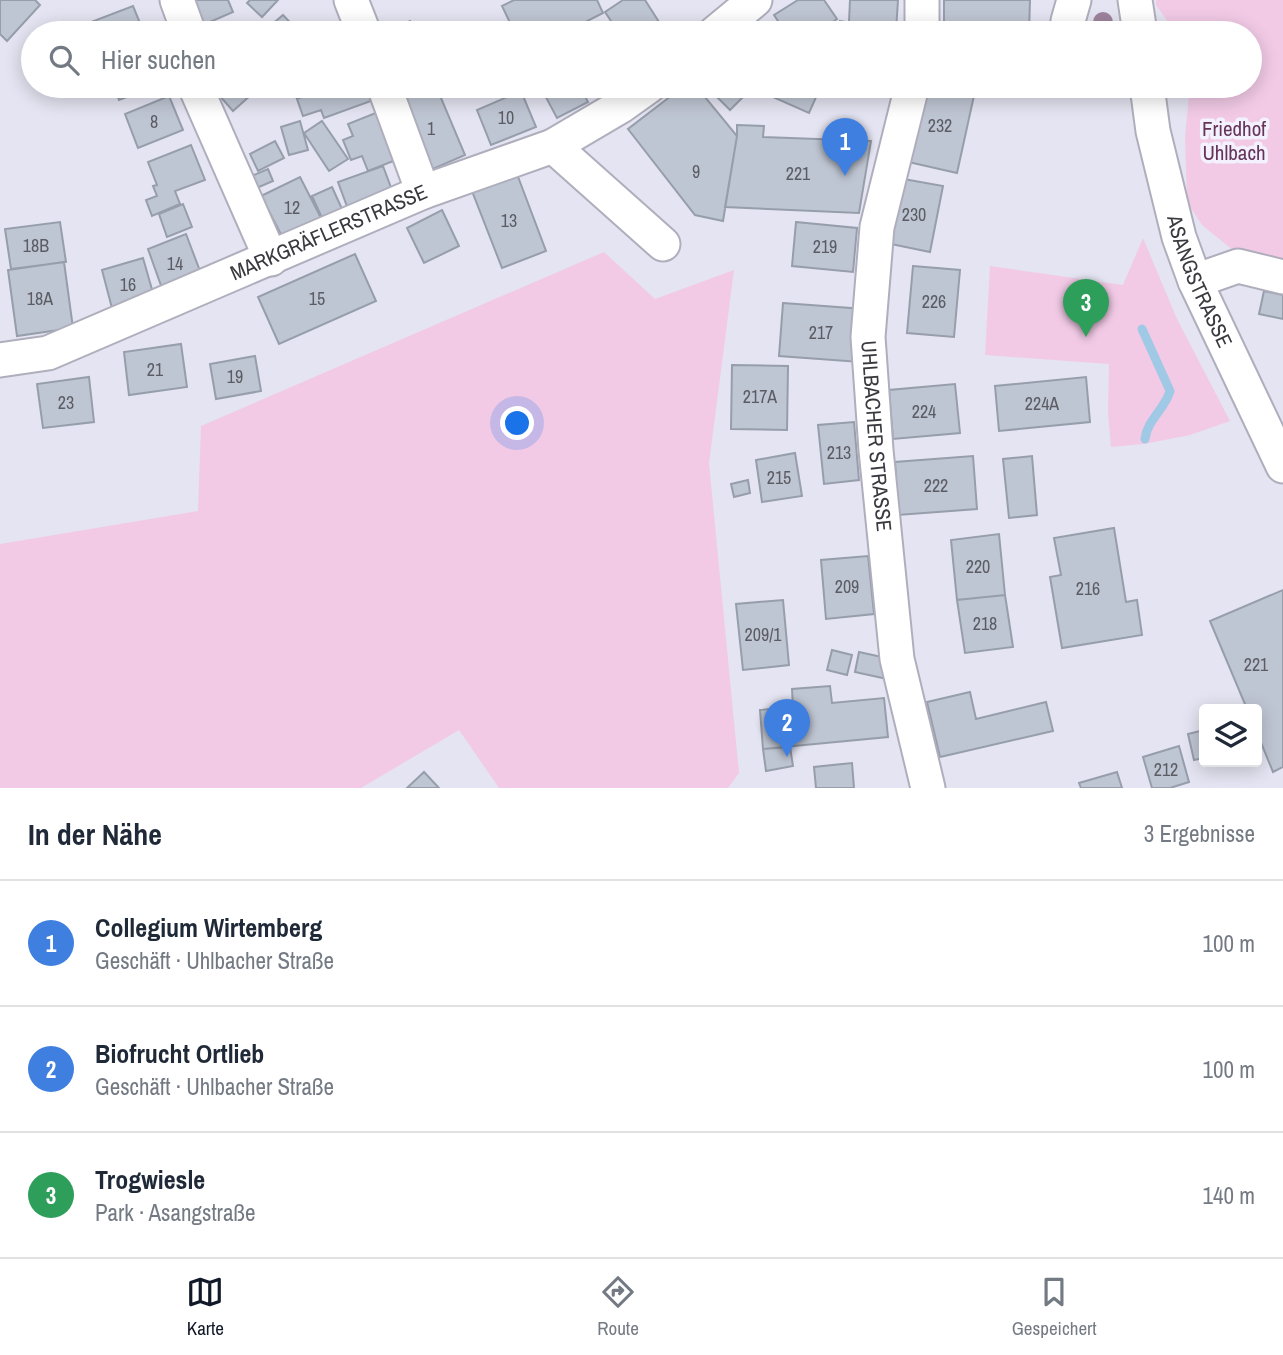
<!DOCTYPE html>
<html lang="de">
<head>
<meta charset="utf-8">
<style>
	body { margin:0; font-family:"Archivo Narrow",sans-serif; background:#f2f2f3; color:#1f2937 }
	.controls { position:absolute; right:21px; bottom:21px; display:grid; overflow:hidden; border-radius:7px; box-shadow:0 4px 18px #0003 }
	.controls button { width:63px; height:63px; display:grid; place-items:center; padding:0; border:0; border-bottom:2px solid #e0e1e3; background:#fff; color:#1f2937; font:35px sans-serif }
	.you { position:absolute; left:518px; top:424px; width:24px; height:24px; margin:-18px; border:5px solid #fff; border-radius:50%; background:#1a73e8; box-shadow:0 0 0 10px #1a73e833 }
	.badge { display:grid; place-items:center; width:46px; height:46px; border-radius:50%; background:#111827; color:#fff; font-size:23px; font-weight:700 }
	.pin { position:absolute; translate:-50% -58px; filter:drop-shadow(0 2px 4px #0008) }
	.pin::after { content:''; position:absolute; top:37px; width:24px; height:21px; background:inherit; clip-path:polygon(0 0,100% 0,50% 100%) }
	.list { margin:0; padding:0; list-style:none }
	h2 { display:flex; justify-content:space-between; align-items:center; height:91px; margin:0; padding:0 28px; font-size:30px }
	h2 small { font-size:23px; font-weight:400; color:#747a83 }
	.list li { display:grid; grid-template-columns:46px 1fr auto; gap:21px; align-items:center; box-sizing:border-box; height:126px; padding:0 28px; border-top:2px solid #e0e1e3 }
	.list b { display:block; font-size:26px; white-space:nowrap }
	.list p { margin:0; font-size:23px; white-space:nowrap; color:#747a83 }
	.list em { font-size:23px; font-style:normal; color:#747a83 }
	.icon { flex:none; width:38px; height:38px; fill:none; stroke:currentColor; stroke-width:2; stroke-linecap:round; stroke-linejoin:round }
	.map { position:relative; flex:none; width:1283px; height:788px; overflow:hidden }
	.search { position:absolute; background:#fff; box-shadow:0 4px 18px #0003; left:21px; right:21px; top:21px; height:77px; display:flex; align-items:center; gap:18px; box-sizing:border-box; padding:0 24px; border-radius:38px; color:#747a83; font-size:26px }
	.sheet { height:469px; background:#fff }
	nav { display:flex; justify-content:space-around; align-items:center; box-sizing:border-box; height:98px; border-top:2px solid #e0e1e3; background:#fff; font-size:19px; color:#747a83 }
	nav a { display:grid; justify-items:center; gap:4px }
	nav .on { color:#111827 }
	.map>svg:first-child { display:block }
	.green { fill:#f2cae6 }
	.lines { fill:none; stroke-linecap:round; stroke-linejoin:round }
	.stream { stroke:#a0c9e5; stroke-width:9 }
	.building { fill:#bfc6d3; stroke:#979eab; stroke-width:2 }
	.minor-casing { stroke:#afaebc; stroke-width:37 }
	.minor { stroke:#fff; stroke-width:33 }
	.tree { fill:#9f839e }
	.labels { text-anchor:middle; stroke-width:7; stroke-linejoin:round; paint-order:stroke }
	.number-label { font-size:18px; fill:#5b5c64 }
	.park-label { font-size:21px; fill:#663459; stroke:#f2f1fd }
	.street-label { font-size:21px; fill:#3a393f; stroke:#f2f1fd }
</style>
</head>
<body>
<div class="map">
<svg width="1283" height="788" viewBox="0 0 1283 788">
	<rect width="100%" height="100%" fill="#e4e4f2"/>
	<path class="green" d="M 1156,0 L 1283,0 L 1283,261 L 1234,251 L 1202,225 L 1187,202 L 1185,137 L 1189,95 L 1188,86 L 1250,86 L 1250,33 L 1176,33 L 1156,5 Z
		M 1143,238 L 1177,319 L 1230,421 L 1190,435 L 1144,444 L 1111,447 L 1108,412 L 1109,364 L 985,355 L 990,266 L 1123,285 Z
		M 604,252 L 655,299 L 734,270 L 709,463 L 739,773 L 728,788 L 499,788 L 459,730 L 361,788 L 0,788 L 0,544 L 198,511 L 201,426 Z"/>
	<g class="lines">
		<path class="stream" d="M 1142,329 L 1170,391 C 1165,409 1147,420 1145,439"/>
	</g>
	<path class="building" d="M 0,0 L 35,0 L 40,5 L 7,41 L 0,34 Z
		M 181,0 L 228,0 L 233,12 L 194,29 Z
		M 250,0 L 278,0 L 262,17 L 247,3 Z
		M 514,0 L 597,0 L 603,13 L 564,33 L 559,22 L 535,33 L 515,33 L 502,6 Z
		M 623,0 L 645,0 L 666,33 L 619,33 L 605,12 Z
		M 798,0 L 824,0 L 837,19 L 816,33 L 786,33 L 774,15 Z
		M 850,0 L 898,0 L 896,31 L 849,22 Z
		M 944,0 L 1030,0 L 1029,33 L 944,33 Z
		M 133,6 L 144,33 L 95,33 L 91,22 Z
		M 283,15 L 300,33 L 262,33 Z
		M 410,21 L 415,33 L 382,33 Z
		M 840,21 L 896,31 L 896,33 L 838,33 Z
		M 114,86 L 156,86 L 119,100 Z
		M 211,86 L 261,86 L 233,111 Z
		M 292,86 L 326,86 L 297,99 Z
		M 326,86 L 366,86 L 371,101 L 324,118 L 321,110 L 303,116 L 297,99 Z
		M 434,86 L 436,86 L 465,155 L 426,172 L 397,102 Z
		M 540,86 L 580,86 L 588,102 L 557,118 Z
		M 684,86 L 696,86 L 737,136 L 723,221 L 695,215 L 628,129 Z
		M 706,86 L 742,86 L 748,92 L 730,110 Z
		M 748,86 L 821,86 L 809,113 Z
		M 829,86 L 887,86 L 885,97 L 828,87 Z
		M 921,86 L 951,86 L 975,91 L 957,173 L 904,161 Z
		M 521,91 L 536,127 L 491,145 L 477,110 Z
		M 169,96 L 183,130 L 138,148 L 125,114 Z
		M 378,112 L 396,160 L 368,171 L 362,156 L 351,160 L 343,140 L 353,136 L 348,124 Z
		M 300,121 L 308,150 L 289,155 L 281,127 Z
		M 322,121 L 348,159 L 329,171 L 304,133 Z
		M 737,125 L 764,126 L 763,137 L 871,141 L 859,213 L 725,207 L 737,136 Z
		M 275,141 L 284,158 L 258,171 L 250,154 Z
		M 191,145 L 205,180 L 175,191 L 180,204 L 152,216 L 146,200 L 157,196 L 153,186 L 157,185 L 148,162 Z
		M 383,166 L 393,193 L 348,209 L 338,182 Z
		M 268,169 L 273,181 L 252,190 L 247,178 Z
		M 517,174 L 546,251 L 502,268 L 472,191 Z
		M 300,177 L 322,220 L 284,240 L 261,196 Z
		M 898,178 L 943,186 L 930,252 L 886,243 Z
		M 332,187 L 342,209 L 322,218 L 312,196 Z
		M 183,204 L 192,227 L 167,237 L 159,214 Z
		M 442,210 L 459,246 L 424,263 L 407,228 Z
		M 60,222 L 66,262 L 11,269 L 5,229 Z
		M 796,222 L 857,228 L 853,272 L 792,266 Z
		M 186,234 L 203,279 L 164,294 L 148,249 Z
		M 355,254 L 376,301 L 279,344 L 258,297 Z
		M 143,258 L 155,300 L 113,312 L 102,270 Z
		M 64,262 L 73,328 L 17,336 L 8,270 Z
		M 913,266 L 960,270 L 954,337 L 907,333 Z
		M 1264,291 L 1283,295 L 1283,319 L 1259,314 Z
		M 783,303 L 864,309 L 860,362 L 779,356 Z
		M 181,344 L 187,387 L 129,395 L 124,352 Z
		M 255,356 L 261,391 L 216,399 L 210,364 Z
		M 732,365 L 788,366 L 787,430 L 731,429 Z
		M 89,377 L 94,422 L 43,428 L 37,384 Z
		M 1086,377 L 1090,422 L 999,431 L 995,386 Z
		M 955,384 L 960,433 L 893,439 L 889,390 Z
		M 854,422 L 859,480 L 824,484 L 818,425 Z
		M 795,453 L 802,496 L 762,502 L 756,460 Z
		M 973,456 L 977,509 L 898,515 L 895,462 Z
		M 1032,456 L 1037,515 L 1009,518 L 1003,459 Z
		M 748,480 L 750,493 L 734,497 L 731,484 Z
		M 1114,528 L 1126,602 L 1137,600 L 1142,635 L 1062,648 L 1050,577 L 1061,575 L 1054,538 Z
		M 999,534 L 1005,595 L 957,600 L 951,540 Z
		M 868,556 L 874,614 L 826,619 L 821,560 Z
		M 1283,590 L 1283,767 L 1273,772 L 1257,733 L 1257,709 L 1247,709 L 1210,621 Z
		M 1005,595 L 1013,647 L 965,653 L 957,600 Z
		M 783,600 L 789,665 L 743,670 L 736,604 Z
		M 832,650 L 852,655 L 847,675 L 827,670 Z
		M 859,652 L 891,659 L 887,679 L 855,672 Z
		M 830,686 L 832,703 L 884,698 L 888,737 L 763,749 L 760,710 L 793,707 L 792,689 Z
		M 970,692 L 976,719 L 1046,702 L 1053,731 L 940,757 L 927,702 Z
		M 1204,730 L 1204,758 L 1194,760 L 1188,734 Z
		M 1179,746 L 1189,782 L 1170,788 L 1152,788 L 1143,757 Z
		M 790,747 L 793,766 L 766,771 L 763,749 Z
		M 852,763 L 854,788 L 816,788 L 814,767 Z
		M 424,772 L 439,788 L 407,788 Z
		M 1117,772 L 1122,788 L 1081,788 L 1079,783 Z"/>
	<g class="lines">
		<defs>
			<g id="minor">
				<path d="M 177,0 L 189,33"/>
				<path d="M 351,0 L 364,33"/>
				<path d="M 1135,0 L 1140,33"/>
				<path d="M 715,33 L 755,0"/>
				<path d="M 922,33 L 922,0"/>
				<path d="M 1071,33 L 1068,21 L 1074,0"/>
				<path d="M 195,86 L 271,259"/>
				<path d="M 384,86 L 423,192"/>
				<path id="s1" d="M 912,86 L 877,227 L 868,337 L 876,450 L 897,659 L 928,788"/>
				<path id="s2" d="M 1147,86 L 1153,131 L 1179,237 L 1195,281 L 1283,466"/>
				<path d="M 553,146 L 663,244"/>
				<path d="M 1195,281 L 1238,266 L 1283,277"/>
				<path id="s3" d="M 0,360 L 48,353 L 423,192 L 553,146 L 621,106 L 649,86"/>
			</g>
		</defs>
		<use href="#minor" class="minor-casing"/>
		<use href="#minor" class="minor"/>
	</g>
	<circle class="tree" cx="1103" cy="22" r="10"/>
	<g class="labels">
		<g class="number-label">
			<text x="506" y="124">10</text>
			<text x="154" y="128">8</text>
			<text x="940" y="132">232</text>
			<text x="431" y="135">1</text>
			<text x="696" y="178">9</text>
			<text x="798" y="180">221</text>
			<text x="292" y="214">12</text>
			<text x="914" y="221">230</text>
			<text x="509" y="227">13</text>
			<text x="36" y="252">18B</text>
			<text x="825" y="253">219</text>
			<text x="175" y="270">14</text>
			<text x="128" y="291">16</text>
			<text x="40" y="305">18A</text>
			<text x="317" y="305">15</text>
			<text x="934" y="308">226</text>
			<text x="821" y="339">217</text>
			<text x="155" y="376">21</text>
			<text x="235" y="383">19</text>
			<text x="760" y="403">217A</text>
			<text x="66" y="409">23</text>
			<text x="1042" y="410">224A</text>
			<text x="924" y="418">224</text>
			<text x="839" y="459">213</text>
			<text x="779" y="484">215</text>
			<text x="936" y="492">222</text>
			<text x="978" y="573">220</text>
			<text x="847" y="593">209</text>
			<text x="1088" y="595">216</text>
			<text x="985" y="630">218</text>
			<text x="763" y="641">209/1</text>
			<text x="1256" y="671">221</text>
			<text x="1166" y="776">212</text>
		</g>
		<g class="park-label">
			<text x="1234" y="136">Friedhof<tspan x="1234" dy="24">Uhlbach</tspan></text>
		</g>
		<g class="street-label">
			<text dy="7" stroke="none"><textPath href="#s3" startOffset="354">MARKGRÄFLERSTRASSE</textPath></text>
			<text dy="7" stroke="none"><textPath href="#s2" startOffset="203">ASANGSTRASSE</textPath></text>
			<text dy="7" stroke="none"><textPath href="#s1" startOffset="355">UHLBACHER STRASSE</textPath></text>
		</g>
	</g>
</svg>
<div class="controls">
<button><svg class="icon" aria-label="layers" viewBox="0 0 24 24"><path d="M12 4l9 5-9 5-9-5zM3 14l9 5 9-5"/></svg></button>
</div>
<div class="you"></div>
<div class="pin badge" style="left:845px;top:176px;background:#3f7fe0">1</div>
<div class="pin badge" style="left:787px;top:757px;background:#3f7fe0">2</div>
<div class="pin badge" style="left:1086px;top:337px;background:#2e9e5b">3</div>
<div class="search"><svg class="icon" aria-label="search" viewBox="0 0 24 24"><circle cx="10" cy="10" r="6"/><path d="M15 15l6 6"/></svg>Hier suchen</div>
</div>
<section class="sheet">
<h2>In der Nähe<small>3 Ergebnisse</small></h2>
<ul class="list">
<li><span class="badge" style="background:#3f7fe0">1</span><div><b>Collegium Wirtemberg</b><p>Geschäft · Uhlbacher Straße</p></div><em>100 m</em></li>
<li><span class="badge" style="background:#3f7fe0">2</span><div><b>Biofrucht Ortlieb</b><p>Geschäft · Uhlbacher Straße</p></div><em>100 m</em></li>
<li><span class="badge" style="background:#2e9e5b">3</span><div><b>Trogwiesle</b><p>Park · Asangstraße</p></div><em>140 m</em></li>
</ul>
</section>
<nav>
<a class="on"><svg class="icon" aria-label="map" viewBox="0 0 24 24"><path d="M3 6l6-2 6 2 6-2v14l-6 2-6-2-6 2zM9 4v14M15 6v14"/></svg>Karte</a>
<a><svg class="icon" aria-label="directions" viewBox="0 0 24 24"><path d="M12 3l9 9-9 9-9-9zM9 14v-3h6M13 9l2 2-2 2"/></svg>Route</a>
<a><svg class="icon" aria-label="saved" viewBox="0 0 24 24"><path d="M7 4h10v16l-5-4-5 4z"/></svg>Gespeichert</a>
</nav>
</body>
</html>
